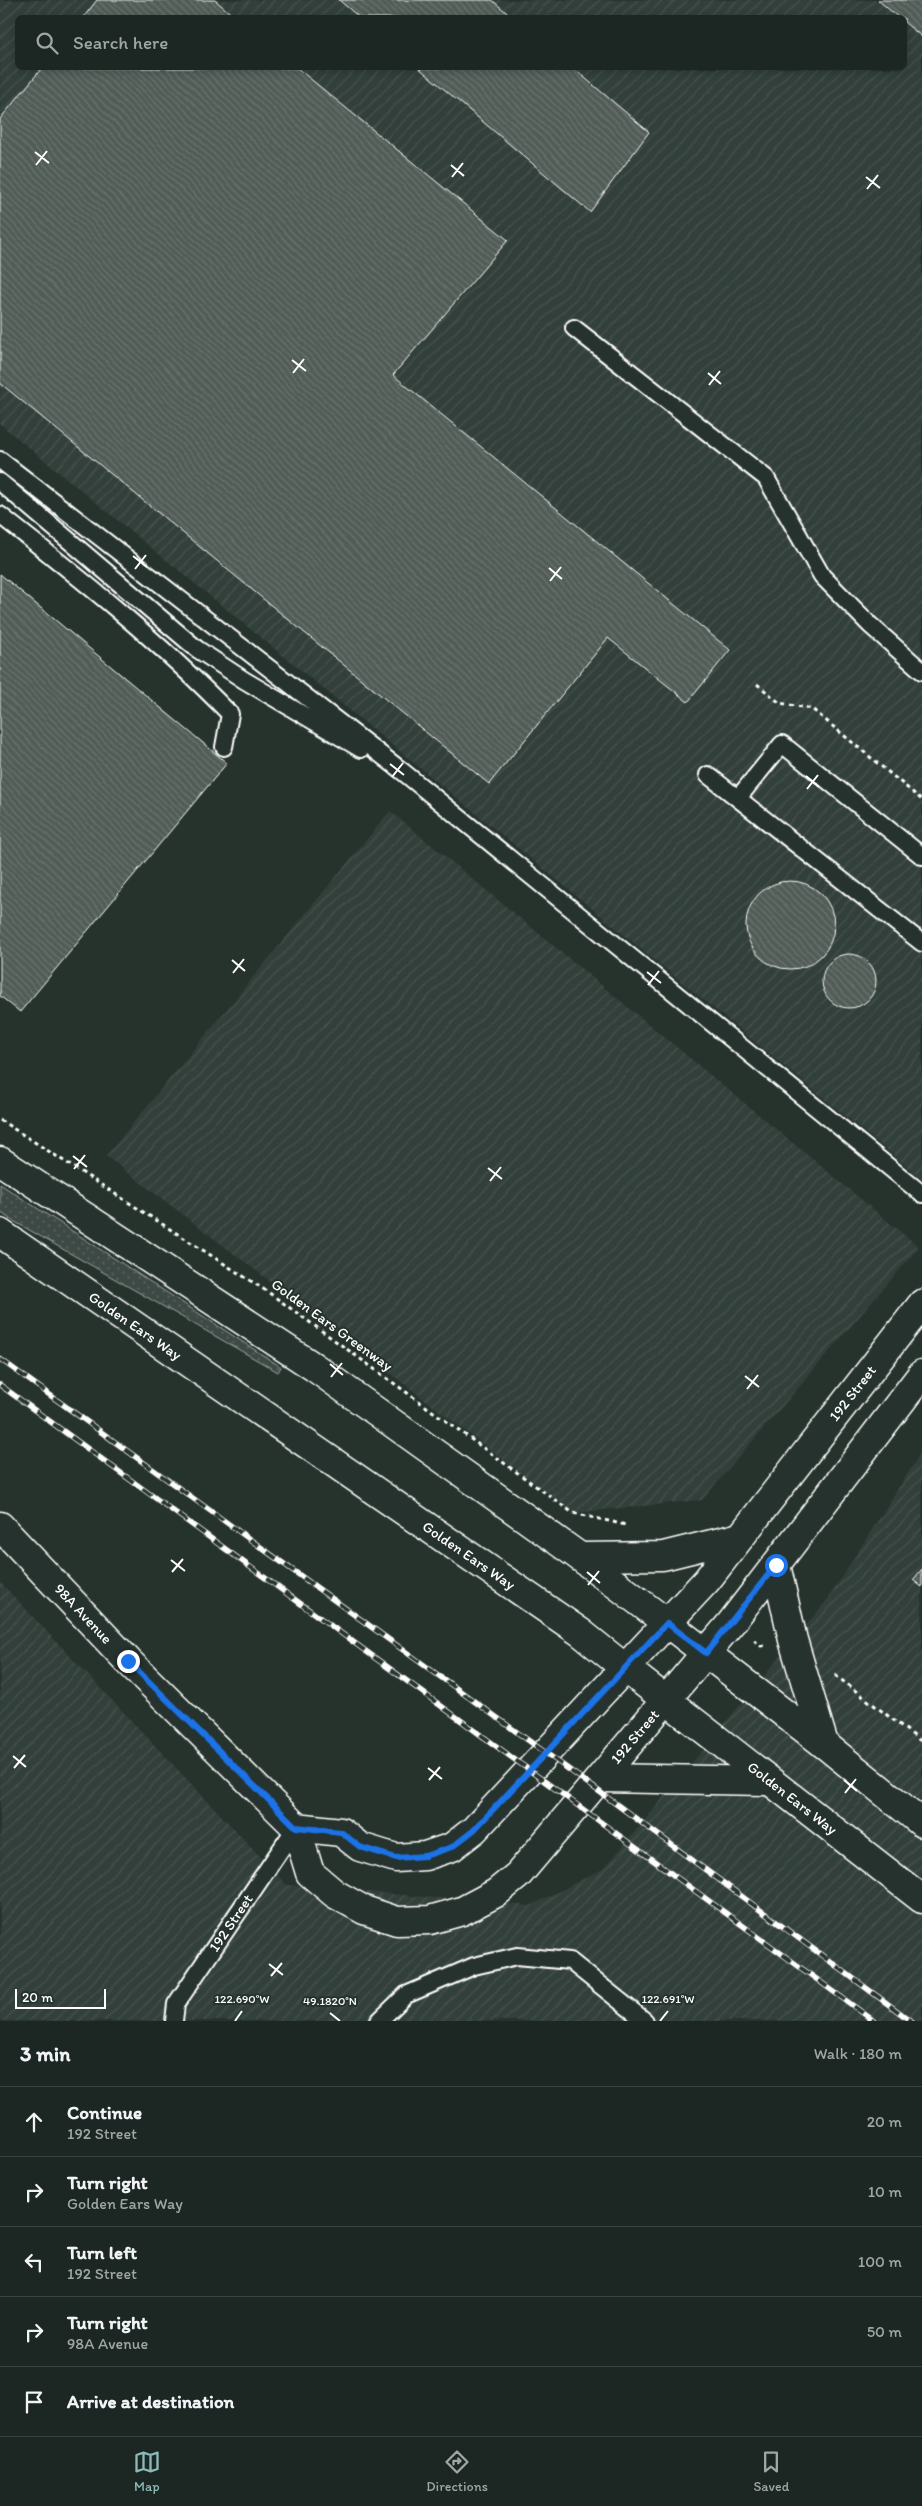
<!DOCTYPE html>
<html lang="en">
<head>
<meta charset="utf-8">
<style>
	body { margin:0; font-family:Itim,sans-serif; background:#29322f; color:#f1f3f6 }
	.scale { position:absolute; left:15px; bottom:12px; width:91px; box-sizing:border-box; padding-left:5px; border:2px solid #fff; border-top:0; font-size:14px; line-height:18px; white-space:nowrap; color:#fff; -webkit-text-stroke:4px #26332d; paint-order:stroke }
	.stop { position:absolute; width:15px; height:15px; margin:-11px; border:4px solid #1a73e8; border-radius:50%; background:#fff }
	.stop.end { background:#1a73e8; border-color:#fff; box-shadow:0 1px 5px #0008 }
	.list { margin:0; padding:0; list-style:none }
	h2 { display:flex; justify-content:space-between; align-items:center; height:65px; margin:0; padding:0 20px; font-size:21px }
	h2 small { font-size:16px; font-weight:400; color:#a0a5a5 }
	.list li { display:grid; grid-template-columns:32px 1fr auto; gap:15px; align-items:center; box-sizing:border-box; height:70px; padding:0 20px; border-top:1px solid #3a4340 }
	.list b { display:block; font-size:19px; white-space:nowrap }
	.list p { margin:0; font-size:16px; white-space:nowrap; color:#a0a5a5 }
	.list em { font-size:16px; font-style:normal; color:#a0a5a5 }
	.icon { flex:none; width:28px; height:28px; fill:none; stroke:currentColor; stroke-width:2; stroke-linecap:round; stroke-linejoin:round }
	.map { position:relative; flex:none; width:922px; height:2021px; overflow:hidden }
	.search { position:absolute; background:#1c2622; box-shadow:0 2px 8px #0003; left:15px; right:15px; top:15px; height:55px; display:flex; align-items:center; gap:12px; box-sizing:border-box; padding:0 18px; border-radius:8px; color:#a0a5a5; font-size:19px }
	.sheet { height:415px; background:#1c2622 }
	nav { display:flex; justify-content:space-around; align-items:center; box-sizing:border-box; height:70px; border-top:1px solid #3a4340; background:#1c2622; font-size:14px; color:#a0a5a5 }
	nav a { display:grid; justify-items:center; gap:2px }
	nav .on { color:#8bbbb9 }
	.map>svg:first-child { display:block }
	.industrial { fill:url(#industrial-furrows); fill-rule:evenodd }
	.grass { fill:url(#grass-dots); stroke:#9ea4a2 }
	.building { fill:url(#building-back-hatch); stroke:#fff }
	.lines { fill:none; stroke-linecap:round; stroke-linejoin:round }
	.lane-casing { stroke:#fff; stroke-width:20 }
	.secondary-casing { stroke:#fff; stroke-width:31 }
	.primary-casing { stroke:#fff; stroke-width:31 }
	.highway-casing { stroke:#fff; stroke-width:31 }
	.path { stroke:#fff; stroke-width:3; stroke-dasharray:4 4; stroke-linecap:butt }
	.lane { stroke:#26332d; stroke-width:16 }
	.secondary { stroke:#26332d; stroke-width:28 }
	.primary { stroke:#26332d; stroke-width:28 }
	.highway { stroke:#26332d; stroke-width:28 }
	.rail-casing { stroke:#fff; stroke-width:5.5 }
	.rail { stroke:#26332d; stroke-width:4; stroke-dasharray:11; stroke-linecap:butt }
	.route { stroke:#1a73e8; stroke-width:6 }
	.ticks { fill:none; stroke:#fff; stroke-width:2 }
	.labels { text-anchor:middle; stroke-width:4; stroke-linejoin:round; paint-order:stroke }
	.street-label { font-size:15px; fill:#fff; stroke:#26332d }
	.ticks-label { font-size:12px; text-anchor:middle; fill:#fff; stroke:#26332d; stroke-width:4; stroke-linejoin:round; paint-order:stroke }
</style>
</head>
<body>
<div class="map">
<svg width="922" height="2021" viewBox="0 0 922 2021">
	<defs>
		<pattern id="industrial-furrows" width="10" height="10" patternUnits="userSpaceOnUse" patternTransform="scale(1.25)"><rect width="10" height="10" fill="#333f3a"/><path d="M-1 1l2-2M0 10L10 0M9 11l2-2" fill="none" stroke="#47524e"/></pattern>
		<pattern id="grass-dots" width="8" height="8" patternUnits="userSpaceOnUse" patternTransform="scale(1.25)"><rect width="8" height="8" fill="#3e4944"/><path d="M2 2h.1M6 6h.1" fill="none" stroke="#5b6460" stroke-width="1.8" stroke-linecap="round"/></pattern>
		<pattern id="building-back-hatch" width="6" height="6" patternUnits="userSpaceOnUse" patternTransform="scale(1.25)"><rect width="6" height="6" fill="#515c57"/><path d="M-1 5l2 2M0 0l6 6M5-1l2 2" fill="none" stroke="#6b7470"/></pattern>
	</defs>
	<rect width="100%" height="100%" fill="#26332d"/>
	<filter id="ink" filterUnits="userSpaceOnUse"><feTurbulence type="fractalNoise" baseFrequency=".02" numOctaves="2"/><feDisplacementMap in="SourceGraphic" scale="10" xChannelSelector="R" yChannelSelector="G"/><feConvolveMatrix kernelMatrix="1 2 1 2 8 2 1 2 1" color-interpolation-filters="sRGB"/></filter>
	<g filter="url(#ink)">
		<path class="industrial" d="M 0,0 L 922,0 L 922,1179 L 0,424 ZM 18,18 L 904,18 L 904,68 L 18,68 Z
			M 390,811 L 919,1247 L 702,1500 L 573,1513 L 106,1156 Z
			M 922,1451 L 922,2021 L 0,2021 L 0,1582 L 287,1885 L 530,1906 L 605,1868 L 828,1599 Z"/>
		<path class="grass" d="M 0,1184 L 281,1367 L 278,1372 L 10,1219 L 0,1212 Z"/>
		<path class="building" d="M 97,0 L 215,0 L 236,18 L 83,18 Z
			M 339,0 L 492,0 L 513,18 L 360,18 Z
			M 878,0 L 922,0 L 922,37 L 904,22 L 904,18 L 899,18 Z
			M 42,68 L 297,68 L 508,240 L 393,375 L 730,650 L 688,702 L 608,638 L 489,784 L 0,383 L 0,119 Z
			M 419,68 L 573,68 L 649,132 L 590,212 Z
			M 0,574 L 227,763 L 20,1012 L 0,996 Z
			M746 925a44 44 0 1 1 88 0a44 44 0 1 1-88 0Z
			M822 981a27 27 0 1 1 54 0a27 27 0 1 1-54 0Z
			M 922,1569 L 922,1587 L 913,1580 Z"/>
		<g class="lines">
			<defs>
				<g id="lane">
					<path d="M 574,328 L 766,478 L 822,576 L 870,625 L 922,671"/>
					<path d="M 0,460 L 402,771 L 922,1194"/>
					<path d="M 0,482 L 197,649 L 244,680 L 361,749"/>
					<path d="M 0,515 C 80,578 159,641 230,714 L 224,747"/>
					<path d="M 708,775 L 922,943"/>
					<path d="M 738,798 L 782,744 L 922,856"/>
					<path id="s1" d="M 174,2021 L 176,2004 L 296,1827"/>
					<path d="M 379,2021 L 406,1995 L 474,1966 L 517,1956 L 570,1961 L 645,2021"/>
				</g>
				<g id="secondary">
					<path id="s2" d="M 0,1526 L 128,1661 L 296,1827 L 310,1873 L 335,1894 L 364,1910 L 397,1921 L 430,1920 L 462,1911 L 496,1893 L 518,1875 L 731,1623 L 922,1374"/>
					<path id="s3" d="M 296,1827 L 341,1832 L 360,1847 L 396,1858 L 425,1856 L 452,1847 L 474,1830 L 707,1580 L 922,1304"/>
				</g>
				<g id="primary">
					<path d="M 776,1565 L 793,1640 L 824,1744"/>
					<path d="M 667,1623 L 824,1744 L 922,1823"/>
					<path id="s4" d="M 625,1668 L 922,1899"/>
					<path d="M 601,1778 L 767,1781"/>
				</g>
				<g id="highway">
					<path d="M 0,1161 L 314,1367 L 580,1557 L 667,1623"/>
					<path id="s5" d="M 0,1233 L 580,1632 L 625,1668"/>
					<path d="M 580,1557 L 663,1556 L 740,1537"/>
				</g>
			</defs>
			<use href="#lane" class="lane-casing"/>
			<use href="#secondary" class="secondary-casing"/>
			<use href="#primary" class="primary-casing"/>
			<use href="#highway" class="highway-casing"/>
			<path class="path" d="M 757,684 L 780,703 L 812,709 L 922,800
				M 0,1120 L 268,1292 L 573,1513 L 626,1525
				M 754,1640 L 761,1646 L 765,1645
				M 835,1675 L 922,1742"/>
			<use href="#lane" class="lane"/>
			<use href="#secondary" class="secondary"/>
			<use href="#primary" class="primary"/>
			<use href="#highway" class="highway"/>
			<defs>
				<path id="rail" d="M 0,1359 L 593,1787 L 911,2021
					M 0,1385 L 874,2021"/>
			</defs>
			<use href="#rail" class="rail-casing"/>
			<use href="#rail" class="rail"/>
		</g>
	</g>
	<g class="lines" filter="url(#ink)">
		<path class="route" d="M 128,1661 L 296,1827 L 341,1832 L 360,1847 L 396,1858 L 425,1856 L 452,1847 L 474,1830 L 667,1623 L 706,1653 L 776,1565"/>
	</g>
	<path class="ticks" d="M 35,152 L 49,163M 36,165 L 47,151M 451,165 L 464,176M 452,177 L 463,163M 866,177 L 880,188M 867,189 L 878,175M 292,360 L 306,371M 293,373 L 304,359M 708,373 L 721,384M 709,385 L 720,371M 133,556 L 147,567M 549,568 L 562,579M 135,569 L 146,555M 550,581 L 561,567M 390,764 L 404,775M 806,776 L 819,787M 392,777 L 403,763M 807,789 L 818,775M 232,960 L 245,971M 647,972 L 661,983M 233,973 L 244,959M 648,985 L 659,971M 73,1156 L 87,1167M 488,1168 L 502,1179M 74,1169 L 85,1155M 490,1181 L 501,1167M 330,1364 L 343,1375M 745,1376 L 759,1387M 331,1377 L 342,1363M 747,1389 L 758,1375M 171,1560 L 185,1571M 172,1572 L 183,1559M 587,1572 L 600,1583M 588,1585 L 599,1571M 13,1756 L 26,1767M 14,1768 L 25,1755M 428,1768 L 442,1779M 429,1780 L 440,1767M 844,1780 L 857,1791M 845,1793 L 856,1779M 269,1964 L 283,1975M 271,1976 L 282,1963M 330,2013 L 340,2021M 235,2021 L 242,2011M 660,2021 L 668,2011"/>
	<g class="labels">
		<g class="street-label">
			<text dy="5" stroke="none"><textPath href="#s5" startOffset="164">Golden Ears Way</textPath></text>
			<text transform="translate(332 1325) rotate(36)" y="5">Golden Ears Greenway</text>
			<text dy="5" stroke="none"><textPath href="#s3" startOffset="771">192 Street</textPath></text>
			<text dy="5" stroke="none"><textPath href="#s5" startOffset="569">Golden Ears Way</textPath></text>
			<text dy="5" stroke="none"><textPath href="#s2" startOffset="121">98A Avenue</textPath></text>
			<text dy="5" stroke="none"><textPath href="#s2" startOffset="885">192 Street</textPath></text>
			<text dy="5" stroke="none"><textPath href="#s4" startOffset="212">Golden Ears Way</textPath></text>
			<text dy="5" stroke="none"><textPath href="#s1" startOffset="115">192 Street</textPath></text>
		</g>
	</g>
	<g class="ticks-label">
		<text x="242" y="2003">122.690°W</text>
		<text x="668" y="2003">122.691°W</text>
		<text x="330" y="2005">49.1820°N</text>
	</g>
</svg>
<div class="scale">20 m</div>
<div class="stop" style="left:776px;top:1565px"></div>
<div class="stop end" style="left:128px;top:1661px"></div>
<div class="search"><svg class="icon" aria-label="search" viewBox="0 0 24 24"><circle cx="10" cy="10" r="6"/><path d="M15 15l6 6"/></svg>Search here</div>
</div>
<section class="sheet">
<h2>3 min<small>Walk · 180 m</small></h2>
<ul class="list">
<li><svg class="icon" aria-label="ahead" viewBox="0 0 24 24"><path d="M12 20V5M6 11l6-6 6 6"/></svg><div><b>Continue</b><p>192 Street</p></div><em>20 m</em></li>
<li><svg class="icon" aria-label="right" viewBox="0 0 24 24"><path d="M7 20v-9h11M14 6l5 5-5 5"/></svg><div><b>Turn right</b><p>Golden Ears Way</p></div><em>10 m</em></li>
<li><svg class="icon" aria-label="left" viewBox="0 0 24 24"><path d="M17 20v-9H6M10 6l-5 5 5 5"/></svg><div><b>Turn left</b><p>192 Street</p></div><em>100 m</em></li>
<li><svg class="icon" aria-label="right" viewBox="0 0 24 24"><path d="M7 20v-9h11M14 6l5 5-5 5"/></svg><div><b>Turn right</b><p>98A Avenue</p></div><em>50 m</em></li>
<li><svg class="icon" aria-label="arrive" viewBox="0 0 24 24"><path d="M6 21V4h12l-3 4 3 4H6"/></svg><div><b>Arrive at destination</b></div></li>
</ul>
</section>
<nav>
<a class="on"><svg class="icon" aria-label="map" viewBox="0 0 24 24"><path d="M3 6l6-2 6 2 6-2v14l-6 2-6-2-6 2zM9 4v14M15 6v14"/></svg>Map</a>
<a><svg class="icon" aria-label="directions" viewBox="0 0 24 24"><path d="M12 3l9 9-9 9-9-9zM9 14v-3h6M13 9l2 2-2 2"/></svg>Directions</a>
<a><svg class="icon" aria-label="saved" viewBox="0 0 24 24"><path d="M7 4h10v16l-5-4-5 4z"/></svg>Saved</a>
</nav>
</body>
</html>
